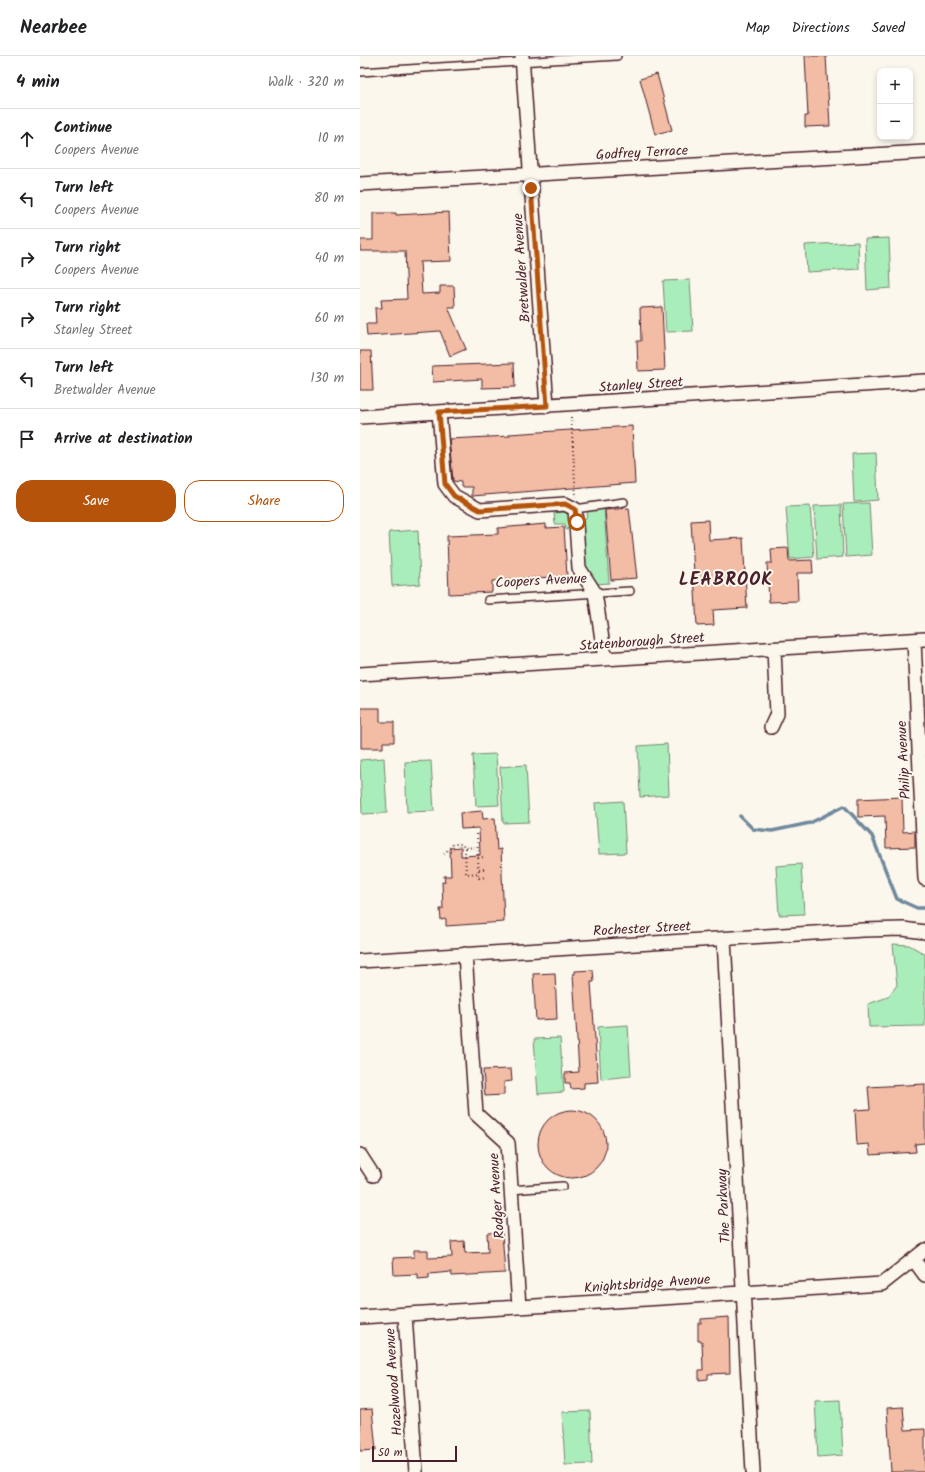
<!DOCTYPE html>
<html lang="en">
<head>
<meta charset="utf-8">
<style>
	body { margin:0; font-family:Kalam,sans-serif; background:#f2f2f2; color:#202124 }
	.controls { position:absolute; right:12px; top:12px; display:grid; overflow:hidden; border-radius:8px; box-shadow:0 2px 6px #0003 }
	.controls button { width:36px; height:36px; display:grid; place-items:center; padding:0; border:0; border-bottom:1px solid #e0e0e0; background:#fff; color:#202124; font:20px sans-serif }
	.scale { position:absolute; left:12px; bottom:10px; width:85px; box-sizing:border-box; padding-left:4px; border:2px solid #4a1f2b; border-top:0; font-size:11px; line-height:14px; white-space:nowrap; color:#4a1f2b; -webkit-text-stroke:3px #fbf7ec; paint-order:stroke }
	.stop { position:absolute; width:12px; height:12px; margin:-9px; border:3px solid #b45309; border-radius:50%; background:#fff }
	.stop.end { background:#b45309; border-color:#fff; box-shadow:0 1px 4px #0008 }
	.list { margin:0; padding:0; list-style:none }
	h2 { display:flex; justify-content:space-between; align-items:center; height:52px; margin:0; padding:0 16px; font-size:17px }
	h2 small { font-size:13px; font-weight:400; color:#757577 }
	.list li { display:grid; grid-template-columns:26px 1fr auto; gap:12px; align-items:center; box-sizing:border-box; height:60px; padding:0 16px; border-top:1px solid #e0e0e0 }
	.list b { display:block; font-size:15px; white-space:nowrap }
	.list p { margin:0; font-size:13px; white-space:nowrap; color:#757577 }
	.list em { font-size:13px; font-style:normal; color:#757577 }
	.actions { display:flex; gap:8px; padding:12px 16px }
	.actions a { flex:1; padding:9px 0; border:1px solid #b45309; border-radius:16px; text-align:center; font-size:14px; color:#b45309 }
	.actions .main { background:#b45309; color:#fff }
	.icon { flex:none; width:22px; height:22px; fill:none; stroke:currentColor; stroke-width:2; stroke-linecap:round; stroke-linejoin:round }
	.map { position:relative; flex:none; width:565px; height:1416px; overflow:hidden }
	header { display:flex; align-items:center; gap:24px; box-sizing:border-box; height:56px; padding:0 20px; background:#fff; border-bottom:1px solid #e0e0e0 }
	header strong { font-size:19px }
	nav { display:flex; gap:22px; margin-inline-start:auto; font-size:14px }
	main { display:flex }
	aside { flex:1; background:#fff }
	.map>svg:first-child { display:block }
	.green { fill:#a9eeba; stroke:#7a8672 }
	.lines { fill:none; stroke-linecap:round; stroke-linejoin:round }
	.stream { stroke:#6f889d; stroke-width:3.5 }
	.building { fill:#f2bca5; stroke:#4a1f2b }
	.service-casing { stroke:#4a1f2b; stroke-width:10 }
	.minor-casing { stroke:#4a1f2b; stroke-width:16 }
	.path { stroke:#4a1f2b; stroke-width:2; stroke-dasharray:1 3; stroke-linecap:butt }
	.service { stroke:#fbf7ec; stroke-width:7 }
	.minor { stroke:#fbf7ec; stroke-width:13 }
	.route { stroke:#b45309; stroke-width:5 }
	.labels { text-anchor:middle; stroke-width:4; stroke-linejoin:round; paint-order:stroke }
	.street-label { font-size:14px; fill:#4a1f2b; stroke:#fbf7ec }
	.district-label { font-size:18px; font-weight:bold; letter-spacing:1px; fill:#4a1f2b; stroke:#fbf7ec }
</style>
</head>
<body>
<header>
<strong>Nearbee</strong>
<nav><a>Map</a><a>Directions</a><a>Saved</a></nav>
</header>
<main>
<aside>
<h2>4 min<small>Walk · 320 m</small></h2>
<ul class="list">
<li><svg class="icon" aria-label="ahead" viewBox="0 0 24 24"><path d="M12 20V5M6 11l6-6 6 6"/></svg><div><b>Continue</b><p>Coopers Avenue</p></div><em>10 m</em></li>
<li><svg class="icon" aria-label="left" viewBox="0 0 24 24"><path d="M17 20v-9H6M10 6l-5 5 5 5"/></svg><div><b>Turn left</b><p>Coopers Avenue</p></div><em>80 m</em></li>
<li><svg class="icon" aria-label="right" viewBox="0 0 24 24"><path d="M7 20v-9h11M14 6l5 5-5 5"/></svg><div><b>Turn right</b><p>Coopers Avenue</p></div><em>40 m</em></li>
<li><svg class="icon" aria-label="right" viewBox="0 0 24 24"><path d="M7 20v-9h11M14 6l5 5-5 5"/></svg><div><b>Turn right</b><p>Stanley Street</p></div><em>60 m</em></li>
<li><svg class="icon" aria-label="left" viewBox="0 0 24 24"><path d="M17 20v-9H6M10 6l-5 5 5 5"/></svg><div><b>Turn left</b><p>Bretwalder Avenue</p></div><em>130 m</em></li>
<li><svg class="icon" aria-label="arrive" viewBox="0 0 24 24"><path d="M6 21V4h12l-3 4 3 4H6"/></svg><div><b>Arrive at destination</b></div></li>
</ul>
<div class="actions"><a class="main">Save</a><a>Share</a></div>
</aside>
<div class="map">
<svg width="565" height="1416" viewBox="0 0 565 1416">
	<rect width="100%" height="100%" fill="#fbf7ec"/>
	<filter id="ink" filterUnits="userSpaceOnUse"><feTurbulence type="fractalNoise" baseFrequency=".025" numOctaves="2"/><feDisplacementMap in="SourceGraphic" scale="8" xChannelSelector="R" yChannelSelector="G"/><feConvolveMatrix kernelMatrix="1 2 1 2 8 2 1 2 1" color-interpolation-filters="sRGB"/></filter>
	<g filter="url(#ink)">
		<path class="green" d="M 529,182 L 531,232 L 507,234 L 505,183 Z
			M 498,186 L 499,213 L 447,216 L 445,189 Z
			M 330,224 L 333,275 L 306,276 L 303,225 Z
			M 516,397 L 518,444 L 494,446 L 492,398 Z
			M 509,447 L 512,499 L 486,501 L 483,448 Z
			M 481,449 L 483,501 L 457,503 L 454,450 Z
			M 450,450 L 454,501 L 430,503 L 426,451 Z
			M 244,452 L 249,527 L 236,528 L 224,511 L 221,473 L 229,454 Z
			M 205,456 L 209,460 L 209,469 L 207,474 L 206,474 L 205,468 L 195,468 L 194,457 Z
			M 58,474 L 60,528 L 32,530 L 29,476 Z
			M 307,688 L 309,739 L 280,741 L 278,690 Z
			M 136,698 L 139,749 L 116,750 L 113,699 Z
			M 24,702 L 27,757 L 2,758 L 0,704 Z
			M 71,705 L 74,755 L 47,756 L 45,706 Z
			M 166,709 L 169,766 L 143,767 L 140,711 Z
			M 263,745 L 266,797 L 239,798 L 235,747 Z
			M 441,808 L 444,858 L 419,859 L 416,810 Z
			M 533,888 L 549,889 L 565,898 L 565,970 L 509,971 L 508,948 L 528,941 L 537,929 Z
			M 268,969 L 271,1020 L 241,1023 L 238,971 Z
			M 200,982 L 204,1036 L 178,1038 L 174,983 Z
			M 480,1344 L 483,1399 L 458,1401 L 455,1345 Z
			M 230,1355 L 232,1408 L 205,1409 L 202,1356 Z"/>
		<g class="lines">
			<path class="stream" d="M 380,760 L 393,773 L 412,775 L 450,767 L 484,750 L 512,780 L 537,843 L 557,852 L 565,852"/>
		</g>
		<path class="building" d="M 445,0 L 466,0 L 470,70 L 445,71 L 445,60 L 448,60 Z
			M 297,18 L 312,74 L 295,78 L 280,23 Z
			M 89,156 L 91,205 L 60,206 L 62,238 L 80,237 L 80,230 L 94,230 L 95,251 L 88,251 L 106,293 L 90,300 L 80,275 L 7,280 L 6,268 L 16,268 L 15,252 L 22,252 L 21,244 L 47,243 L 45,195 L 0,195 L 0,184 L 13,184 L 13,157 L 36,157 L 36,159 Z
			M 302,251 L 305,314 L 278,315 L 277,285 L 281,285 L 280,252 Z
			M 0,295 L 11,295 L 13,334 L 0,334 Z
			M 154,307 L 155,331 L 122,332 L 122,323 L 73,326 L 72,310 Z
			M 272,370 L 275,427 L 112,440 L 112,431 L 101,431 L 101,426 L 93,425 L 89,383 L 150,380 L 149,378 Z
			M 269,452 L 277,522 L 251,524 L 245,454 Z
			M 348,464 L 349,484 L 383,482 L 387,552 L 353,554 L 354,569 L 337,570 L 331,465 Z
			M 186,468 L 186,472 L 204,471 L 207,520 L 132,525 L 132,536 L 89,538 L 87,480 L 138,478 L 138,472 Z
			M 428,492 L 429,505 L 452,504 L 453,517 L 437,517 L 438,545 L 409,546 L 407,507 L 412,507 L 411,493 Z
			M 1,652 L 20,652 L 20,666 L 34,666 L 34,686 L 23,686 L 23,692 L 1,692 Z
			M 542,741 L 543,776 L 555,775 L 555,791 L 526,792 L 525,760 L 498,761 L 498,743 Z
			M 122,755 L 123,763 L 135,762 L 137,794 L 141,793 L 144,866 L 86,870 L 86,863 L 81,864 L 80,853 L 83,853 L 82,826 L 85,826 L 84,820 L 91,820 L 90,792 L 101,791 L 101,800 L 120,799 L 119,772 L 101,773 L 100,757 Z
			M 233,914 L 234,926 L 231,926 L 238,1026 L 224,1027 L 224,1032 L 211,1033 L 210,1027 L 205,1027 L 205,1017 L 219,1016 L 213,918 L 215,918 L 215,915 Z
			M 195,917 L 197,963 L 176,964 L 173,918 Z
			M 151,1013 L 152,1025 L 144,1026 L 144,1039 L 125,1040 L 123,1014 Z
			M 565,1028 L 565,1087 L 555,1088 L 556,1096 L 510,1099 L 509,1088 L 497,1089 L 495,1054 L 510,1053 L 508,1031 Z
			M178 1088a34 34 0 1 1 68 0a34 34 0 1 1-68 0Z
			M 142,1176 L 145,1217 L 92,1220 L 91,1216 L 69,1218 L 69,1222 L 58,1223 L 58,1218 L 34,1219 L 33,1202 L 54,1201 L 54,1194 L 68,1194 L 68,1202 L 92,1201 L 91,1186 L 104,1185 L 105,1197 L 128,1196 L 127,1177 Z
			M 369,1261 L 370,1317 L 348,1318 L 348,1323 L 339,1324 L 339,1314 L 343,1314 L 342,1285 L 338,1285 L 338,1267 L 341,1267 L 341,1263 Z
			M 543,1351 L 545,1374 L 565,1373 L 565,1416 L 531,1416 L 527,1352 Z
			M 12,1353 L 16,1394 L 0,1395 L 0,1354 Z"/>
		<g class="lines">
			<defs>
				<path id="service" d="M 0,16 L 257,0
					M 215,453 L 264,446
					M 128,544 L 270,535
					M 151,1134 L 203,1130"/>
				<path id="minor" d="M 162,0 L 187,350
					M 0,128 L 565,96
					M 79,356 L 85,428 L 94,440 L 120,454 L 205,448 L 215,453 L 219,512 L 235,537 L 245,603
					M 0,361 L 565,325
					M 554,584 L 565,823
					M 0,618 L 565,583
					M 411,671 L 417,658 L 414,593
					M 364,883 L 393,1416
					M 105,898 L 116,1058 L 148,1087 L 159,1251
					M 0,905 L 503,874 L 543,873 L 565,876
					M 0,1099 L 13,1119
					M 554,1204 L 565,1219
					M 45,1259 L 56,1416
					M 0,1261 L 522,1228 L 565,1194"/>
			</defs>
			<use href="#service" class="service-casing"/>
			<use href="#minor" class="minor-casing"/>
			<path class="path" d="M 211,361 L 216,441
				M 117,778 L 119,822 L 126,821
				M 105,792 L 106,818 L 119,817
				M 84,798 L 93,788 L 101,788 L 105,792 L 117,791
				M 118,802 L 124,801
				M 119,813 L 125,813"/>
			<use href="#service" class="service"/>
			<use href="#minor" class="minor"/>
		</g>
	</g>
	<g class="lines" filter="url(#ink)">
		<path class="route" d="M 171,132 L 187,350 L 79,356 L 85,428 L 94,440 L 120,454 L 205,448 L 215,453 L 217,466"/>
	</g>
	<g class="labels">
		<g class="street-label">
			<text transform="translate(282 96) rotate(-3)" y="5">Godfrey Terrace</text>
			<text transform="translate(161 212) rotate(-94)" y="5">Bretwalder Avenue</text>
			<text transform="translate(281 328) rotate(-4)" y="5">Stanley Street</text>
			<text transform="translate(181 524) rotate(-3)" y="5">Coopers Avenue</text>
			<text transform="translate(282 585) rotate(-4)" y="5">Statenborough Street</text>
			<text transform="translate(543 704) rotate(-93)" y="5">Philip Avenue</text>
			<text transform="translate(282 872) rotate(-3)" y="5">Rochester Street</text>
			<text transform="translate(136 1140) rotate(-94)" y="5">Rodger Avenue</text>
			<text transform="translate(363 1150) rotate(-93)" y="5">The Parkway</text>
			<text transform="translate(287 1227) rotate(-4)" y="5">Knightsbridge Avenue</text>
			<text transform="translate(33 1326) rotate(-94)" y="5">Hazelwood Avenue</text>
		</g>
		<g class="district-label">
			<text x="366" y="529">LEABROOK</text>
		</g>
	</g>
</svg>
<div class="controls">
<button>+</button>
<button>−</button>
</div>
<div class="scale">50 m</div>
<div class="stop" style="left:217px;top:466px"></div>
<div class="stop end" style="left:171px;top:132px"></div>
</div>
</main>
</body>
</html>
